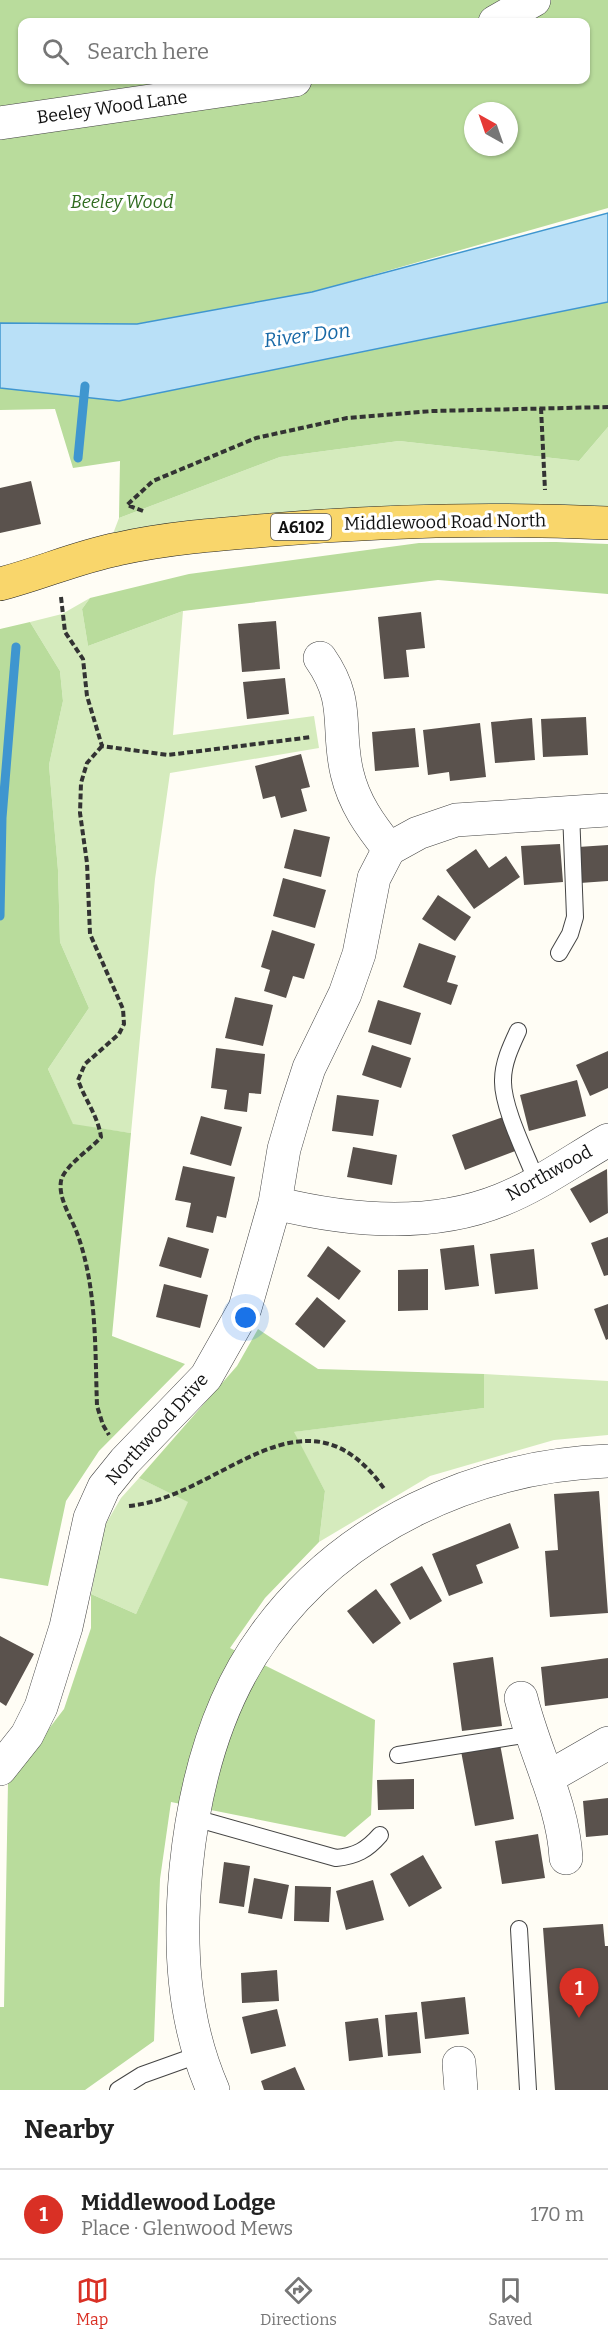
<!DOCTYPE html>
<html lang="en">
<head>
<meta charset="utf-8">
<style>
	body { margin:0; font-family:Bitter,serif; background:#f2f2f2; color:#222 }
	.compass { position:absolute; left:464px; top:102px; width:54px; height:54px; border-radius:50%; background:#fff; box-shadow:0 2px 4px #0004; rotate:320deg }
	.you { position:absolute; left:246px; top:1318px; width:21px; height:21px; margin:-15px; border:4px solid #fff; border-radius:50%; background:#1a73e8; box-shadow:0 0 0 9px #1a73e833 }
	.badge { display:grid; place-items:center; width:39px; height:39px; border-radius:50%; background:#d93025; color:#fff; font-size:20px; font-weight:700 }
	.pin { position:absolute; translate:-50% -50px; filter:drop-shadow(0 2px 3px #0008) }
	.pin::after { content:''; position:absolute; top:32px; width:21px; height:18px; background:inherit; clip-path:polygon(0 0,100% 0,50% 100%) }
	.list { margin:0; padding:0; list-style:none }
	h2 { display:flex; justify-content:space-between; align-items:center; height:78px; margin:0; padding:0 24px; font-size:26px }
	h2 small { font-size:20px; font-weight:400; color:#767676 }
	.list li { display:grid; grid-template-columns:39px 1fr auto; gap:18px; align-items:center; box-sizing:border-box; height:90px; padding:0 24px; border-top:2px solid #e0e0e0 }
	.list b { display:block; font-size:22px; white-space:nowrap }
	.list p { margin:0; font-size:20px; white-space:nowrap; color:#767676 }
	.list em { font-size:20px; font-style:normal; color:#767676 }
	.icon { flex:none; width:33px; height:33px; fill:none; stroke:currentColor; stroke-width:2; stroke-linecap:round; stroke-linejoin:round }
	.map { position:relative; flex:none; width:608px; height:2090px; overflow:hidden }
	.search { position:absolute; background:#fff; box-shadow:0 2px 4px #0004; left:18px; right:18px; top:18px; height:66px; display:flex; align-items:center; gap:15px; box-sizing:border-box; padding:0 21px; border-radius:12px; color:#767676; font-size:22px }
	.sheet { height:168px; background:#fff }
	nav { display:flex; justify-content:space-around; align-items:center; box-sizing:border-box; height:84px; border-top:2px solid #e0e0e0; background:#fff; font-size:16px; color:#767676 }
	nav a { display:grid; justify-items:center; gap:3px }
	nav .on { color:#d93025 }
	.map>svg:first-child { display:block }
	.green { fill:#d5ebbd }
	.forest { fill:#b9dc9c; fill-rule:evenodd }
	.water { fill:#b9e0f7; stroke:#3f96cf; stroke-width:1.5 }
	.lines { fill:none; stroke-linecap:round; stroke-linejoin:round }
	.stream { stroke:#3f96cf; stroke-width:9 }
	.building { fill:#5a524d }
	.service-casing { stroke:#444; stroke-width:18 }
	.minor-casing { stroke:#444; stroke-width:34 }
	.primary-casing { stroke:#222; stroke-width:34 }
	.path { stroke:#333; stroke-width:4; stroke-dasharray:6 3; stroke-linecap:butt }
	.service { stroke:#fff; stroke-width:16 }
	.minor { stroke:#fff; stroke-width:33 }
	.primary { stroke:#f9d66b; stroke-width:33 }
	.labels { text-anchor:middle; stroke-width:6; stroke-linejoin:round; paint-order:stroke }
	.shield { fill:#fff; stroke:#585858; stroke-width:1.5 }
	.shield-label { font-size:16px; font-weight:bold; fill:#111 }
	.street-label { font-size:18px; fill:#111; stroke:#fff }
	.park-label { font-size:18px; font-style:italic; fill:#2f6b1f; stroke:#fff }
	.water-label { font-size:20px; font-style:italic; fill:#1768a6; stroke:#fff }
</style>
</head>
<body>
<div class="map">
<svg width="608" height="2090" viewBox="0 0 608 2090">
	<rect width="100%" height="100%" fill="#fffdf5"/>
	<path class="green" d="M 608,427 L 608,507 L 383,506 L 111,539 L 119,518 L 280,457 L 399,441 L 579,461 Z
		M 90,598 L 82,609 L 88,646 L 183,611 L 173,735 L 314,716 L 319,748 L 170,773 L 155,879 L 131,1133 L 73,1125 L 48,1069 L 89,1008 L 60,942 L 58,870 L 49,765 L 63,701 L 60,671 L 30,622 L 62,614 Z
		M 484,1374 L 608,1381 L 608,1435 L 554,1440 L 430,1476 L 319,1542 L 325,1491 L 293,1432 L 484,1408 Z
		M 139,1478 L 189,1502 L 136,1614 L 91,1594 L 104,1527 L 121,1498 Z"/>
	<path class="forest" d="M 0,0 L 608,0 L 608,208 L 313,292 L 137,324 L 0,323 ZM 22,22 L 586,22 L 586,80 L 22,80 ZM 473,111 L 509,111 L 509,147 L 473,147 Z
		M 608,302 L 608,427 L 579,461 L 399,441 L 280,457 L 119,518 L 120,461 L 73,468 L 55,409 L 0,410 L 0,388 L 119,401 Z
		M 556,542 L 608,544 L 608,594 L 438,580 L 183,611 L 88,646 L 82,609 L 90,598 L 189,574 L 419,543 Z
		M 30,622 L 60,671 L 63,701 L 49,765 L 58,870 L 60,942 L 89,1008 L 48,1069 L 73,1124 L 131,1133 L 112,1336 L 185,1364 L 99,1451 L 66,1501 L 48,1586 L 0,1578 L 0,629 Z
		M 258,1329 L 318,1369 L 484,1374 L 484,1408 L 294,1432 L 325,1491 L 319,1542 L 265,1598 L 230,1648 L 375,1720 L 371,1815 L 345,1837 L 171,1802 L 160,1879 L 154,2041 L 85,2090 L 0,2090 L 0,2007 L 4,2007 L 8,1782 L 64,1709 L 91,1628 L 91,1594 L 136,1614 L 188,1502 L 139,1478 L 237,1366 Z"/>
	<path class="water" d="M 608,213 L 608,302 L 119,401 L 0,388 L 0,323 L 137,324 L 312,292 Z"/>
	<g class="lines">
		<path class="stream" d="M 78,458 L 85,386
			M 0,916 L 2,818 L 16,647"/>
	</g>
	<path class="building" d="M 31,481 L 41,524 L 0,533 L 0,488 Z
		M 421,612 L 425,648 L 406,650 L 409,677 L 384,679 L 378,617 Z
		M 276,621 L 280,669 L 242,672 L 238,624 Z
		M 285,678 L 289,714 L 247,719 L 243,682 Z
		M 586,717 L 588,755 L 543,757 L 541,719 Z
		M 532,718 L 535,760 L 495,763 L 491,722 Z
		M 480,723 L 486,777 L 450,781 L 449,772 L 428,775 L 423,730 Z
		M 415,728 L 419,767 L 375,771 L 372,732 Z
		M 301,754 L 310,787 L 301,789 L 307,811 L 281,818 L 275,796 L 263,799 L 255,766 Z
		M 294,829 L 330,837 L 321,877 L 284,868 Z
		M 560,844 L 563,882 L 524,885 L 521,846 Z
		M 608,845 L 608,881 L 580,883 L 578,847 Z
		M 476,849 L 489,868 L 506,856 L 520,877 L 474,909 L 446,870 Z
		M 283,878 L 326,890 L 315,928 L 273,916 Z
		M 438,895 L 471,917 L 455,941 L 422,919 Z
		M 272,930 L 315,944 L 304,979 L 293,976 L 286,998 L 264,991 L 270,970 L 261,967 Z
		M 419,943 L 456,956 L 447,982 L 458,985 L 451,1005 L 403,987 Z
		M 235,997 L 273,1005 L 263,1046 L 225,1038 Z
		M 378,1000 L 421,1013 L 411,1045 L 368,1032 Z
		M 372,1045 L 411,1058 L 401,1088 L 362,1075 Z
		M 216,1048 L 265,1054 L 261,1094 L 249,1093 L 247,1112 L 224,1109 L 227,1090 L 211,1088 Z
		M 608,1051 L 608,1088 L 590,1096 L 576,1065 Z
		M 577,1080 L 586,1116 L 529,1131 L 520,1095 Z
		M 337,1095 L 379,1100 L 373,1136 L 332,1131 Z
		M 201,1116 L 242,1127 L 231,1166 L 190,1154 Z
		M 506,1116 L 518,1150 L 465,1170 L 452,1135 Z
		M 353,1147 L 397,1155 L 392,1185 L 347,1177 Z
		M 183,1166 L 235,1177 L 226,1218 L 217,1216 L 213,1233 L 186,1227 L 191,1203 L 175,1200 Z
		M 607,1169 L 608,1213 L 590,1223 L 570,1189 Z
		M 168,1237 L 209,1249 L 201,1278 L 159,1266 Z
		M 608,1237 L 608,1275 L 604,1276 L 591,1243 Z
		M 474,1245 L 479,1286 L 445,1290 L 440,1249 Z
		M 328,1246 L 361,1271 L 339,1300 L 307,1276 Z
		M 534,1249 L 538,1289 L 495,1294 L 490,1254 Z
		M 428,1269 L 428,1310 L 398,1311 L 398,1270 Z
		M 164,1284 L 208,1295 L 200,1328 L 156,1317 Z
		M 317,1297 L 346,1321 L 324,1348 L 295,1324 Z
		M 608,1304 L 608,1339 L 606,1340 L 594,1309 Z
		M 599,1491 L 608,1613 L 550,1617 L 545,1551 L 558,1550 L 554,1494 Z
		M 510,1523 L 519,1548 L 476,1565 L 483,1583 L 449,1596 L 432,1554 Z
		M 422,1566 L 442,1601 L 410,1620 L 390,1584 Z
		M 376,1589 L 401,1623 L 373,1644 L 347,1611 Z
		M 0,1636 L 34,1654 L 6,1706 L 0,1702 Z
		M 493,1657 L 502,1726 L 462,1731 L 453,1663 Z
		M 608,1658 L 608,1698 L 545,1706 L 541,1667 Z
		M 500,1744 L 514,1819 L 475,1826 L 461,1751 Z
		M 414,1779 L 414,1809 L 378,1810 L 377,1780 Z
		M 608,1798 L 608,1835 L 586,1837 L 583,1801 Z
		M 538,1834 L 545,1878 L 502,1884 L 495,1841 Z
		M 423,1855 L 442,1888 L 409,1907 L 390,1874 Z
		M 224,1862 L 250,1866 L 244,1907 L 219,1903 Z
		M 254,1878 L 289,1885 L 282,1919 L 248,1913 Z
		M 373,1880 L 384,1920 L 346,1930 L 336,1891 Z
		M 295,1886 L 331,1887 L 329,1922 L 294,1921 Z
		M 603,1924 L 605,1946 L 608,1946 L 608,2090 L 555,2090 L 543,1928 Z
		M 277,1970 L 279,2001 L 242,2003 L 241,1973 Z
		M 465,1997 L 469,2034 L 425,2039 L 421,2002 Z
		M 277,2009 L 286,2046 L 251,2054 L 242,2017 Z
		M 417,2012 L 421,2053 L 388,2056 L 385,2015 Z
		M 378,2018 L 383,2057 L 349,2061 L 345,2022 Z
		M 295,2067 L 305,2090 L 264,2090 L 261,2081 Z"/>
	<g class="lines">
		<defs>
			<path id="service" d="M 559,953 L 570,934 L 575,917 L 571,811
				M 518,1031 C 511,1046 503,1063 503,1080 C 502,1107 527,1156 537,1182
				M 398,1755 L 530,1734
				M 191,1817 L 336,1858 C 356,1856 367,1850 380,1835
				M 519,1929 L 528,2090
				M 118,2090 L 142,2075 L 198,2055"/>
			<path id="minor" d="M 495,22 L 534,0
				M 0,123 L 295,80
				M 320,658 C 351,702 336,727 347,773 C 354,803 370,825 389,849 L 418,833 L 456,820 L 608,810
				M 275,1203 C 348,1221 429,1229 501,1200 C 539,1185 573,1160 608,1140
				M 521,1698 C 534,1752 563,1803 566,1858
				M 0,1769 L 27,1735 L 41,1707 L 66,1627 L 90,1518 L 104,1487 L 125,1461 L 206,1377 L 245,1308 L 275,1203 L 284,1149 L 296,1108 L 309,1068 L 345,994 L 359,954 L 374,878 L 389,849
				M 547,1778 L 608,1743
				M 459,2063 L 461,2090
				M 213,2090 C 182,2019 179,1944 186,1868 C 194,1788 216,1702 265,1635 C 344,1526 475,1466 608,1461"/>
			<path id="primary" d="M 0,584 C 40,574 77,557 118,549 C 168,538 220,534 271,530 C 384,520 495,518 608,523"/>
		</defs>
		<use href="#service" class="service-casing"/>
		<use href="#minor" class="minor-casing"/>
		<use href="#primary" class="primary-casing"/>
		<path class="path" d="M 541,408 L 545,490
			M 143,511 L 127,505 L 153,481 L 256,438 L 347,418 L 433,411 L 608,407
			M 61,597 L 65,632 L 83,659 L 87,696 L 102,746 L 168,755 L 312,737
			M 102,746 L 87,763 L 81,783 L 80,813 L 87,863 L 90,934 L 123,1009 L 124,1024 L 119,1034 L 85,1064 L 78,1080 C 85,1100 98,1116 101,1137 C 91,1149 64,1166 61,1181 C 58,1198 71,1217 77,1233 C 97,1287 95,1349 97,1406 L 103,1425 L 109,1435
			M 129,1506 C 222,1497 305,1375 385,1490"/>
		<use href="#service" class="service"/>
		<use href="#minor" class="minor"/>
		<use href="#primary" class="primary"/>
	</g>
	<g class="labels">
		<rect class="shield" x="271" y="514" width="60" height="26" rx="4.5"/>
		<g class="shield-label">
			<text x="301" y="533">A6102</text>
		</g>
		<g class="street-label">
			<text transform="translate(112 107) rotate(-8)" y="6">Beeley Wood Lane</text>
			<text transform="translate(445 522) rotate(-1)" y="6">Middlewood Road North</text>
			<text transform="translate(549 1173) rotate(-29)" y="6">Northwood</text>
			<text transform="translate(157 1429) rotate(-48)" y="6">Northwood Drive</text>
		</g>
		<g class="park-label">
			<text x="122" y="208">Beeley Wood</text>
		</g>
		<g class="water-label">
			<text transform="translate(307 335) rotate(-7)" y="7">River Don</text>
		</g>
	</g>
</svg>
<svg class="compass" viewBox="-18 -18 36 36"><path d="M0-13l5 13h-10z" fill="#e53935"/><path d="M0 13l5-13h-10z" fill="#767676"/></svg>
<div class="you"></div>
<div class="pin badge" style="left:579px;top:2018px">1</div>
<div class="search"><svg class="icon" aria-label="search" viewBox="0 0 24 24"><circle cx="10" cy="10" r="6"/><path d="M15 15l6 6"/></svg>Search here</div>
</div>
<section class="sheet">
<h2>Nearby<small></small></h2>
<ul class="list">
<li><span class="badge">1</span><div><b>Middlewood Lodge</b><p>Place · Glenwood Mews</p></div><em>170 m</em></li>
</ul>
</section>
<nav>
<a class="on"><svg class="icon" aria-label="map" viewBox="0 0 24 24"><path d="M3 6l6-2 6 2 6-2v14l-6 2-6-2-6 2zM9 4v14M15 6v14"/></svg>Map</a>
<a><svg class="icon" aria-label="directions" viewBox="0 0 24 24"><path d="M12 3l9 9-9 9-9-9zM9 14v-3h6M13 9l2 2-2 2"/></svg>Directions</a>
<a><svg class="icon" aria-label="saved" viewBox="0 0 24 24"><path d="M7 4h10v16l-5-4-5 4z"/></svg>Saved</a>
</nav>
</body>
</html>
